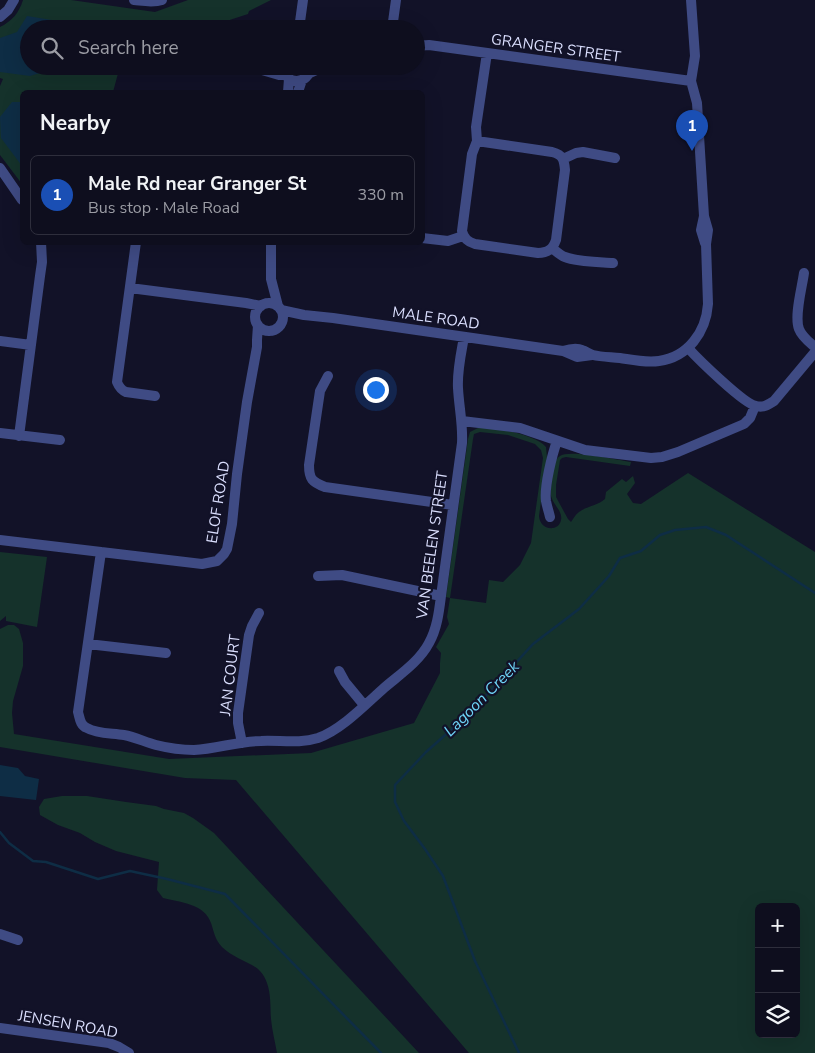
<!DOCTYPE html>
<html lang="en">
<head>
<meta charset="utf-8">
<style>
	body { margin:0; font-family:"Nunito Sans",sans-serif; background:#171727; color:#f1f3f6 }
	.controls { position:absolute; right:15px; bottom:15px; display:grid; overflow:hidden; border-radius:8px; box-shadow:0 5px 20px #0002 }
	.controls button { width:45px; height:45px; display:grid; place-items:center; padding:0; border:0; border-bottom:1px solid #2e2e3c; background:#0e0e1e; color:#f1f3f6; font:25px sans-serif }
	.you { position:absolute; left:375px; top:389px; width:18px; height:18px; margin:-12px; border:4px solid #fff; border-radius:50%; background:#1a73e8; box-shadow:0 0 0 8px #1a73e833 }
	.badge { display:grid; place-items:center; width:32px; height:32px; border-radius:50%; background:#11f2db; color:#fff; font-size:16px; font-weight:700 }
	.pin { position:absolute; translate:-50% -41px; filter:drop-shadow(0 1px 2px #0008) }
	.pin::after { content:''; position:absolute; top:26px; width:18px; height:15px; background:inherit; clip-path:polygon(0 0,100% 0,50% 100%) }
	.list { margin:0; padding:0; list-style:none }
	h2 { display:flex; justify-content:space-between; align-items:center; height:65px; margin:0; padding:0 20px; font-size:21px }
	h2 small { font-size:16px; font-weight:400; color:#9b9ca4 }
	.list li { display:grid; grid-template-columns:32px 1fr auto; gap:15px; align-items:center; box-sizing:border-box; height:80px; margin:0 10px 10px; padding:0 10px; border:1px solid #2e2e3c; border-radius:8px }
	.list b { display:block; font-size:19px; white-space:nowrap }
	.list p { margin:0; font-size:16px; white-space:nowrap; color:#9b9ca4 }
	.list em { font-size:16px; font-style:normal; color:#9b9ca4 }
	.icon { flex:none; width:28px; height:28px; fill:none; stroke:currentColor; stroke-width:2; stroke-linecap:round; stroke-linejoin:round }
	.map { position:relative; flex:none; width:815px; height:1053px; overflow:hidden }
	.search { position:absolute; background:#0e0e1e; box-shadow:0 5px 20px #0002; left:20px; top:20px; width:405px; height:55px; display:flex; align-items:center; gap:12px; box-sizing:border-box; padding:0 18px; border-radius:28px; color:#9b9ca4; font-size:19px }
	.panel { position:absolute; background:#0e0e1e; box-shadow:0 5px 20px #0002; left:20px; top:90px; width:405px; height:155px; border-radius:8px }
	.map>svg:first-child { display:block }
	.green { fill:#15322b; fill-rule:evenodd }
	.water { fill:#0e2d45 }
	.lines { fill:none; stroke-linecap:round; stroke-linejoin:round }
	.stream { stroke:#0e2d45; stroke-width:2.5 }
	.minor { stroke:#3f4b84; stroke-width:10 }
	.labels { text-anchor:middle; stroke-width:4.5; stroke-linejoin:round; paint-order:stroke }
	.street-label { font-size:15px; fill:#dadefd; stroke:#121228 }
	.water-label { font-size:16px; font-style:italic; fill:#6ed4f7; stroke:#121228 }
</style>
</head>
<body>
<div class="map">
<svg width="815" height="1053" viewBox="0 0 815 1053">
	<rect width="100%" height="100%" fill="#121228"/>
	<path class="green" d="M 23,0 L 71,0 L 155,12 L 188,0 L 271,0 L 249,11 L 248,14 L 202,29 L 29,29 L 29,66 L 120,66 L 113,92 L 22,92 L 22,184 L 0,155 L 0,86 L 3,79 L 0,78 L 0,27 C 12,21 19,13 23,0 Z
		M 478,428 C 494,427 535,434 546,447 L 547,458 L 539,516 C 540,531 559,532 561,520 C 563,511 553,505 551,496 C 550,490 552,483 552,477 C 553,470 553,460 560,456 C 569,449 618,460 631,462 L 630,466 L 566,457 L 562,458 L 560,460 L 556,485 L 556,497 L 568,519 L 571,522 C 574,518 575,515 579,512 C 587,506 597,506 605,499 L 606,492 L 622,479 L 626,482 L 633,476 L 635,483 L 627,494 L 633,503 L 641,504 L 688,473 L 815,552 L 815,1053 L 469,1053 L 236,780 L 185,778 L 0,747 L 0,629 L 8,625 L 14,625 L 19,629 L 23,643 L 23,666 L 13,701 L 12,713 L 14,734 L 169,759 L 311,753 L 414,723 L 440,673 L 440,663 L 441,653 L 436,647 L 449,624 L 447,617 L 450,598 L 446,597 L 468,439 L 470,432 ZM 480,432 L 508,435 L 535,444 L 541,450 L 543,458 L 531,543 L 520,565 L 503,582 L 489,580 L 486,603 L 450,598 L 473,439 L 474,434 ZM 759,907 L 796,907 L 796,1034 L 759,1034 Z
		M 0,552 L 47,557 L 37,627 L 6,621 L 6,616 L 0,621 Z
		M 62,796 L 87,796 L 126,802 L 156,806 L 164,809 L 184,813 L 193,818 L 214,833 L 419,1053 L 277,1053 C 275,1042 272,1030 271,1019 C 270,1002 272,982 258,969 C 247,961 232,957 222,947 C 215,940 214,932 211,923 C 205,904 180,902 163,898 L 157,890 L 159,862 L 116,851 L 95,842 L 80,833 L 58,825 L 40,815 L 39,807 L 44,799 Z"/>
	<path class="water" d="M 27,16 L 58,21 L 57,29 L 29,29 L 29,66 L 53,66 L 53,69 L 30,76 L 0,72 L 0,38 L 17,32 Z
		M 12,102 L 22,102 L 22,166 L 1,138 L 0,117 Z
		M 0,765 L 18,768 L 25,776 L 39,779 L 36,800 L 0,796 Z"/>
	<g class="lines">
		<path class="stream" d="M 0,832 L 9,843 L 33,861 L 46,862 L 98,879 L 130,871 L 167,879 L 225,894 L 381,1053
			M 519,1053 L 475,961 L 443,876 L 425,849 L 404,821 L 395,802 L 395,785 L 426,752 L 469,714 L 533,644 L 579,609 L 609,576 L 620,558 L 641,551 L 660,535 L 675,530 L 706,527 L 726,535 L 815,593"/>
		<path class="minor" d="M 134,0 C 144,1 153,3 162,0
			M 691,0 L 695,56 L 691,81 L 697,103 L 704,216 L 701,230 L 705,243
			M 0,17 L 8,10 L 14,0
			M 299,29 L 303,0
			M 392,29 L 396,0
			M 416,46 L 429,45 L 691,81
			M 232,66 L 262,70 L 279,75 L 285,75
			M 283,66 C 284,86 309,86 311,66
			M 310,73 L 325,66
			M 288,92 L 289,79
			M 298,92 L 302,80
			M 477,141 L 552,152 C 563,155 564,159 565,170 L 556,240 C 553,249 548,253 538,253 L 475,244 C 468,242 464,239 462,231 L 472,154 L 477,141 L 476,127 L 487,53
			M 563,159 L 576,153 L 583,152 L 615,158
			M 0,168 L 22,200
			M 422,238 L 448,241 L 463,236
			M 136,242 L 117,382 C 119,387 121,390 126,392 L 155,396
			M 271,242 L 271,279 L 278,306
			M 552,248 C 556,251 560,255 565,257 C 577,262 600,262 613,263
			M 804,273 C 802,288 794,316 799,329 C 802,337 809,342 815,347
			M 130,288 L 246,303 L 261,306
			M255 317a14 14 0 1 1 28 0a14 14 0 1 1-28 0Z
			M 281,310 L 304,315 L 333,318 L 563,351 L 577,357 L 592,355
			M 0,341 L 31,345
			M 688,348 C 698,359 744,404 756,406 C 763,408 768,405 774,401 L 815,352
			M 563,351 C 569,349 576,347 582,350 C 586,351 589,354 593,355 C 601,357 611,357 620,358 C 633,360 646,363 659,361 C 688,357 706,332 708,304 L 706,244 L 708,230 L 704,216
			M 328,376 L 320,391 L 309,465 C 309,479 312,482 325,487 L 453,505
			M 462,421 L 520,428 L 585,450 L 651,458 L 662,457 L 678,452 L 744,424 L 750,418 L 755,406
			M 0,433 L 60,440
			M 19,436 L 40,276 L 42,262 L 41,242
			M 550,517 C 549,512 547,507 546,501 C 544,487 552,455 557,441
			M 0,540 L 202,564 L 217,561 L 224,554 L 227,549 L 232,524 L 237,474 L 247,402 L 257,347 L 257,340 L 258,325
			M 101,552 L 78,712 C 80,719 80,725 87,728 C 97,734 112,733 124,735 C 135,737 145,742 156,745 C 168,748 182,750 194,750 C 217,749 238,741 261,741 C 280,740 299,744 318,738 C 341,730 365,705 384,688 C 399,675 419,662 429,643 C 437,629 439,612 441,596 L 462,443 C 463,424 459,407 458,388 C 457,371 461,354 464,337
			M 318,576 L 342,575 L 441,596
			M 88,644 L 166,653
			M 339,671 L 345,682 L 364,705
			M 242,743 L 238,723 L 238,713 L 249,635 L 252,626 L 259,613
			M 0,934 L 18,940
			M 0,1028 L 109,1043 L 119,1047 L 129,1053"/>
	</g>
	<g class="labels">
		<g class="street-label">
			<text transform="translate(556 48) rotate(8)" y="5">GRANGER STREET</text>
			<text transform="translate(436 318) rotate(8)" y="5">MALE ROAD</text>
			<text transform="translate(218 502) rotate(-81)" y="5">ELOF ROAD</text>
			<text transform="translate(432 545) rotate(-82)" y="5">VAN BEELEN STREET</text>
			<text transform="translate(230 675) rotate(-83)" y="5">JAN COURT</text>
			<text transform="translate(68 1024) rotate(10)" y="5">JENSEN ROAD</text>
		</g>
		<g class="water-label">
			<text transform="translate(481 698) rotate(-45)" y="6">Lagoon Creek</text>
		</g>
	</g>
</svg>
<div class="controls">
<button>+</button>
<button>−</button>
<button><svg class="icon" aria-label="layers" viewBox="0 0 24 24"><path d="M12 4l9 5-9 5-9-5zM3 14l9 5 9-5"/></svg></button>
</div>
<div class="you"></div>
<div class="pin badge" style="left:692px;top:151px;background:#1a4fb4">1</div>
<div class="search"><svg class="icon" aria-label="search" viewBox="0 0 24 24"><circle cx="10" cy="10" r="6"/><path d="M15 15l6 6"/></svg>Search here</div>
<section class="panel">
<h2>Nearby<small></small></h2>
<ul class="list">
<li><span class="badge" style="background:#1a4fb4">1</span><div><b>Male Rd near Granger St</b><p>Bus stop · Male Road</p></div><em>330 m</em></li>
</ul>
</section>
</div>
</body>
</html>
